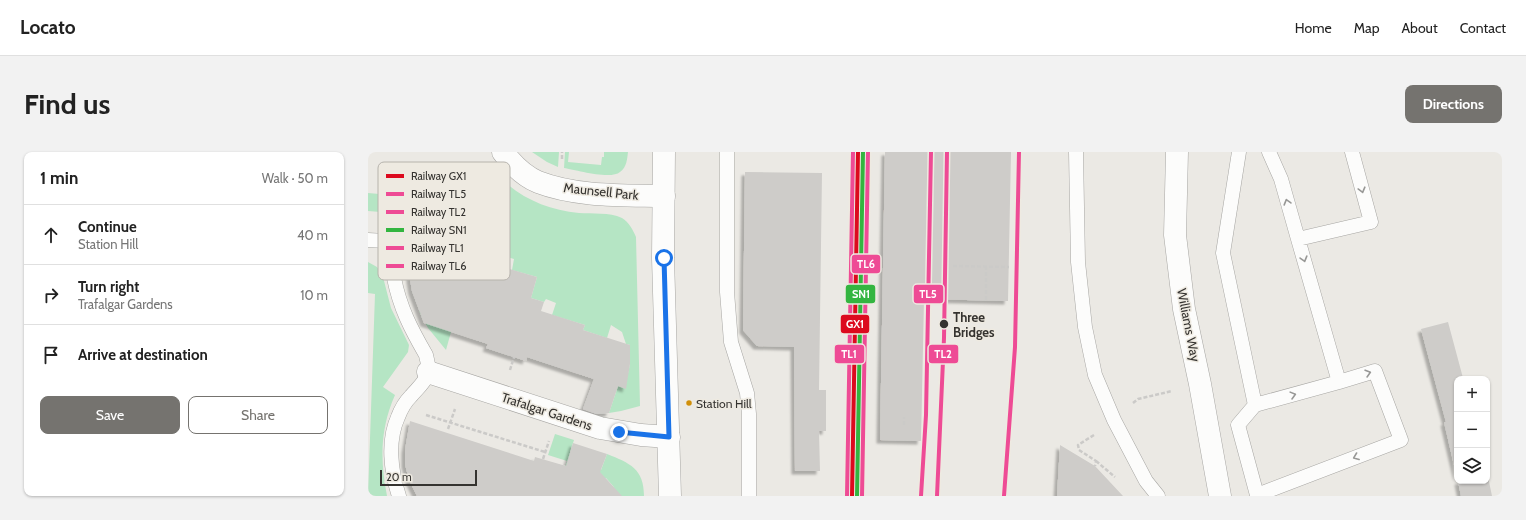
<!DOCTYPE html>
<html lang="en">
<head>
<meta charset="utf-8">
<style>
	body { margin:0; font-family:Cabin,sans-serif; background:#f2f2f2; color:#222 }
	.controls { position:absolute; right:12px; bottom:12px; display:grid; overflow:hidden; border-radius:8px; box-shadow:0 1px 3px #0004 }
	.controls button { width:36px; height:36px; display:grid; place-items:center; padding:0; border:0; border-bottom:1px solid #e0e0e0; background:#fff; color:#222; font:20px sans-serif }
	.scale { position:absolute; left:12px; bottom:10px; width:97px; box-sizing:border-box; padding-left:4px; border:2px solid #353330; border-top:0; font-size:11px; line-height:14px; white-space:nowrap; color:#353330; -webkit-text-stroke:3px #eeeae1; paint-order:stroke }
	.stop { position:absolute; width:12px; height:12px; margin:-9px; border:3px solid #1a73e8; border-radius:50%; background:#fff }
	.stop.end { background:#1a73e8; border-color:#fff; box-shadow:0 1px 4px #0008 }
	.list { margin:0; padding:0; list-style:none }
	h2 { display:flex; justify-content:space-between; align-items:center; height:52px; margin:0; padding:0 16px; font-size:17px }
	h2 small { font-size:13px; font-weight:400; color:#767676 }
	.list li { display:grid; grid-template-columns:26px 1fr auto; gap:12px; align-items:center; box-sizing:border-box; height:60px; padding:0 16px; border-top:1px solid #e0e0e0 }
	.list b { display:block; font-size:15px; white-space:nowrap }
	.list p { margin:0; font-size:13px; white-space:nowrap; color:#767676 }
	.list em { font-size:13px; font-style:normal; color:#767676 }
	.actions { display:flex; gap:8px; padding:12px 16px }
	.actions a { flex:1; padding:9px 0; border:1px solid #75736f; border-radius:8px; text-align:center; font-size:14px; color:#75736f }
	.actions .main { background:#75736f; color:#fff }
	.icon { flex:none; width:22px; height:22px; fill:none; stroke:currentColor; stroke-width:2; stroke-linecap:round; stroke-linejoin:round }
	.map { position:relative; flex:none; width:1134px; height:344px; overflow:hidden; border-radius:8px }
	header { display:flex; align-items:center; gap:24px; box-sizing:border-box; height:56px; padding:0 20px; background:#fff; border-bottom:1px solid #e0e0e0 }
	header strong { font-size:19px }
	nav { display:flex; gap:22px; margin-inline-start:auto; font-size:14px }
	.intro { display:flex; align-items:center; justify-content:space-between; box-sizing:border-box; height:96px; padding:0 24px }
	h1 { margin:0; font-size:28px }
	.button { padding:10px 18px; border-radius:8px; background:#75736f; color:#fff; font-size:14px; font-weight:700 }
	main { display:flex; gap:24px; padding:0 24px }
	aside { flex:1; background:#fff; border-radius:8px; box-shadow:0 1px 3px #0004 }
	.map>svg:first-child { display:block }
	.green { fill:#b5e5c4 }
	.building { fill:#ceccc9; filter:url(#shadow) }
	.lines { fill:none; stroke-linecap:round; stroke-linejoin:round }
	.lane-casing { stroke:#a7a6a3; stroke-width:15 }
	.street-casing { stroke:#a7a6a3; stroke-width:23 }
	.secondary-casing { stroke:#a7a6a3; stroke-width:23 }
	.path { stroke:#cbcac8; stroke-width:2.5; stroke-dasharray:4 2; stroke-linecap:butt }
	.lane { stroke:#fcfcfb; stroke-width:14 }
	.street { stroke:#fcfcfb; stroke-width:22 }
	.secondary { stroke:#fcfcfb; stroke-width:22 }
	.rail-1-casing { stroke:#eeeae1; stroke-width:7 }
	.rail-2-casing { stroke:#eeeae1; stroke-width:7 }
	.rail-3-casing { stroke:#eeeae1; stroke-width:7 }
	.rail-4-casing { stroke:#eeeae1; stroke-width:7 }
	.rail-5-casing { stroke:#eeeae1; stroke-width:7 }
	.rail-6-casing { stroke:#eeeae1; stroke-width:7 }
	.rail-1 { stroke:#dc0a1e; stroke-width:4 }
	.rail-2 { stroke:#ee4b95; stroke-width:4 }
	.rail-3 { stroke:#ee4b95; stroke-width:4 }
	.rail-4 { stroke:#33b540; stroke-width:4 }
	.rail-5 { stroke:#ee4b95; stroke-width:4 }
	.rail-6 { stroke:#ee4b95; stroke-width:4 }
	.oneway { stroke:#989896 }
	.route { stroke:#1a73e8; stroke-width:5 }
	.stop-dot { fill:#353330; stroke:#eeeae1; stroke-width:1.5 }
	.bus-dot { fill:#d08f0a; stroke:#eeeae1; stroke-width:1.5 }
	.labels { text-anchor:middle; stroke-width:3; stroke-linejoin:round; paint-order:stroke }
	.bus-label { font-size:12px; fill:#353330; stroke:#eeeae1; text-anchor:start }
	.street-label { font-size:13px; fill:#353330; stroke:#eeeae1 }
	.stop-label { font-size:13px; font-weight:bold; fill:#353330; stroke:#eeeae1; text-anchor:start }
	.key { fill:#eeeae1; stroke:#b6b3ac; stroke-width:1 }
	.key-label { font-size:11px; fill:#353330 }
	.line-badge { stroke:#eeeae1; stroke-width:1.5 }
	.badge-label { font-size:11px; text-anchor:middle; font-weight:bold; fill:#fff }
</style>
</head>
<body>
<header>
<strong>Locato</strong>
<nav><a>Home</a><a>Map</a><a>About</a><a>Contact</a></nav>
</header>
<div class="intro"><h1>Find us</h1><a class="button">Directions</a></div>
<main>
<aside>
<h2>1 min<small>Walk · 50 m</small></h2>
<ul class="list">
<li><svg class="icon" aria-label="ahead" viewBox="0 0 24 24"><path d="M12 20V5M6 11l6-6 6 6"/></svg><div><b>Continue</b><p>Station Hill</p></div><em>40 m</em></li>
<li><svg class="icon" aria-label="right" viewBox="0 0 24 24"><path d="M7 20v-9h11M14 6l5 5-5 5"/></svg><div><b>Turn right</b><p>Trafalgar Gardens</p></div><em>10 m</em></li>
<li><svg class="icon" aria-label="arrive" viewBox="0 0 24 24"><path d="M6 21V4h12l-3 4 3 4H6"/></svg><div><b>Arrive at destination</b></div></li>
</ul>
<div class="actions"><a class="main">Save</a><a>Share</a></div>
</aside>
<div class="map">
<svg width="1134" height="344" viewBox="0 0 1134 344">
	<defs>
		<filter id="shadow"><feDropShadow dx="-3.5" dy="3.5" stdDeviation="1" flood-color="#0004"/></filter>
	</defs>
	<rect width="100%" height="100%" fill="#ebe9e4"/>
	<path class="green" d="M 164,0 L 191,0 L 190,15 L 179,10 Z
		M 197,0 L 201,0 L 200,10 L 233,13 L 234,5 L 236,5 L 236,0 L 260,0 C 259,7 259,15 252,20 C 243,28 208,18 196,16 Z
		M 138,31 C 159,49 183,58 211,61 C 225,62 241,60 254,66 C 261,70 265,78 268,85 L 272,254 L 253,259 L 241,261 L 250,234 L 257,236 L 262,212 L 262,193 L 258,192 L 254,180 L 243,173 L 239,186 L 215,178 L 217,173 L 184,163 L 188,151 L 178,147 L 176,150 L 163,146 L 169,125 L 144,118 L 146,107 L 136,104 L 133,114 L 126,112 L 129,102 L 119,98 L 116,109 L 94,102 L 95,96 L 92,95 L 94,76 L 88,66 L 0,59 L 0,41 L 135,53 Z
		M 0,110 L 9,115 L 15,125 L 23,156 L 41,193 L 40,200 L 15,235 L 27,243 C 12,277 12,308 19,344 L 0,344 L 7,142 L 0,141 Z
		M 70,153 L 83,180 L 78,198 L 60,176 L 51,159 Z
		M 187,282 L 206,288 L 202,300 L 213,305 L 233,318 L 239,302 C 262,311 276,317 276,344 L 251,344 L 245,334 L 238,326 L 230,329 L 196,318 L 199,309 L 180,303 Z"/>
	<path class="building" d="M 517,0 L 643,0 L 640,149 L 556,147 L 553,289 L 512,288 Z
		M 377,20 L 454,21 L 451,238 L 458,238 L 458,279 L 451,279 L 452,319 L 427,319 L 426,195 L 389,194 L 375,178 Z
		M 45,89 L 169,125 L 163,146 L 176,150 L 173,159 L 217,173 L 215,178 L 262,193 L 262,212 L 258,237 L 250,234 L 241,261 L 229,262 L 215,257 L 226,227 L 159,205 L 158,209 L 118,196 L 120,192 L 56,171 L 44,139 L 42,127 L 42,114 Z
		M 1080,170 L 1095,226 L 1097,226 L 1098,227 L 1089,227 L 1089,326 L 1076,270 L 1078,270 L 1053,177 Z
		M 42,269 L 166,309 L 167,305 L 198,314 L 205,291 L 239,302 L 232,320 L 254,344 L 49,344 L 41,328 L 37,312 L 37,298 Z
		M 692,293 L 727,314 L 755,344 L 689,344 Z
		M 1119,320 L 1124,344 L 1093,344 L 1090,329 L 1119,329 Z"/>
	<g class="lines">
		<defs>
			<path id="lane" d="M 359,0 L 359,140 L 363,190 L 379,241 L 381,262 L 381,344
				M 708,0 L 710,110 L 717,175 L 727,223 L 746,268 L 778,329 L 790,344
				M 871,0 L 855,101 L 887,253 L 870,273 L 889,343 L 1033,288 L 1007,219 L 971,230 L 930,87 L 1003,70 L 984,0
				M 901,0 L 913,27 L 930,87
				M 0,88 L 17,89 L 24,92 C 28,103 24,115 26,126 C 32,156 43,177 58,203 C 59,209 62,216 60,222 C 57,230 49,237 43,244 C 38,249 33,257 30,265 C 19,289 23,320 31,344
				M 887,253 L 971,230"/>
			<path id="street" d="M 135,0 C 144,12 156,24 170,30 C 209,45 255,43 296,44
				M 809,0 L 807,83 L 816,157 L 832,232 L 852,344
				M 60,220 L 232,276 L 273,283 L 301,285"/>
			<path id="secondary" d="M 296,0 L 295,106 L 302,344"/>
		</defs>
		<use href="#lane" class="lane-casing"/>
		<use href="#street" class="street-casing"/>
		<use href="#secondary" class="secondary-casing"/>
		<path class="path" d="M 194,7 L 194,0
			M 44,79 C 51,66 75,69 86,73 L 89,79 L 86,93
			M 585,114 L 641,115
			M 618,148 L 618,115
			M 142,218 L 146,205
			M 765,251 L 770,247 L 804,239
			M 58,263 L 177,300
			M 536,273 L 536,265
			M 80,277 L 87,257
			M 726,283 L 710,293 L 711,298 L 728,309 L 727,314
			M 175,307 L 181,289
			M 728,309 L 747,325"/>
		<use href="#lane" class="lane"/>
		<use href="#street" class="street"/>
		<use href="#secondary" class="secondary"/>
		<defs>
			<path id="rail-1" d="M 484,344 L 490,0"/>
			<path id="rail-2" d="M 553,344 L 558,263 L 563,0
				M 636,344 L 647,195 L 651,0"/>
			<path id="rail-3" d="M 569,344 L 576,186 L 579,0"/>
			<path id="rail-4" d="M 489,344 L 495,0"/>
			<path id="rail-5" d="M 479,344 L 485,0"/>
			<path id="rail-6" d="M 494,344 L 500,0"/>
		</defs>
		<use href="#rail-1" class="rail-1-casing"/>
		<use href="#rail-2" class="rail-2-casing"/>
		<use href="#rail-3" class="rail-3-casing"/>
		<use href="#rail-4" class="rail-4-casing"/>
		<use href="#rail-5" class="rail-5-casing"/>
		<use href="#rail-6" class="rail-6-casing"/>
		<use href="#rail-1" class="rail-1"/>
		<use href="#rail-2" class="rail-2"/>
		<use href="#rail-3" class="rail-3"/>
		<use href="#rail-4" class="rail-4"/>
		<use href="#rail-5" class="rail-5"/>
		<use href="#rail-6" class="rail-6"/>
	</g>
	<defs><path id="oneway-chevron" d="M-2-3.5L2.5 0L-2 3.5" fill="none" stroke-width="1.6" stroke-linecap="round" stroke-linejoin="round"/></defs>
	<g class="oneway">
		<use href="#oneway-chevron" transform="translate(994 38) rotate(75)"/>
		<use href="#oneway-chevron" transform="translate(919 50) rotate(-106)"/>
		<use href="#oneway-chevron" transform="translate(936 107) rotate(74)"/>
		<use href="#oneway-chevron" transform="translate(1000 221) rotate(-16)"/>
		<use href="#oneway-chevron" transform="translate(925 243) rotate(-15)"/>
		<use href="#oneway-chevron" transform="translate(988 305) rotate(159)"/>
	</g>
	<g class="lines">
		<path class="route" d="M 251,280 L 301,285 L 296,106"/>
	</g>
	<circle class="stop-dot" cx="576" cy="172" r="5"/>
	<circle class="bus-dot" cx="321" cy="251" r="3.5"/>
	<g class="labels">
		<g class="bus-label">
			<text x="328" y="256">Station Hill</text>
		</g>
		<g class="street-label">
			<text transform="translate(233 39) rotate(6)" y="5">Maunsell Park</text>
			<text transform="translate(821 173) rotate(79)" y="5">Williams Way</text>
			<text transform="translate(179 259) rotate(18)" y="5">Trafalgar Gardens</text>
		</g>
		<g class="stop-label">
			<text x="585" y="170">Three<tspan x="585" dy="15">Bridges</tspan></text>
		</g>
	</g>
	<rect x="10" y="10" width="132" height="118" rx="6" class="key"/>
	<rect x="18" y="22" width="18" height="4" fill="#dc0a1e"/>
	<rect x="18" y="40" width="18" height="4" fill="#ee4b95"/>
	<rect x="18" y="58" width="18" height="4" fill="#ee4b95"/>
	<rect x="18" y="76" width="18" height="4" fill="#33b540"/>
	<rect x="18" y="94" width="18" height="4" fill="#ee4b95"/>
	<rect x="18" y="112" width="18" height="4" fill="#ee4b95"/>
	<g class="key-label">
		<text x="43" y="28">Railway GX1</text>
		<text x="43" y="46">Railway TL5</text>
		<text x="43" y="64">Railway TL2</text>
		<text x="43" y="82">Railway SN1</text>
		<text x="43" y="100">Railway TL1</text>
		<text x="43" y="118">Railway TL6</text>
	</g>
	<g class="line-badge">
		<rect x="483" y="102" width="30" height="20" rx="4" fill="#ee4b95"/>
		<rect x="477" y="132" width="31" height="20" rx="4" fill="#33b540"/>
		<rect x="545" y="132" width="31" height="20" rx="4" fill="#ee4b95"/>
		<rect x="472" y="162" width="30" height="20" rx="4" fill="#dc0a1e"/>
		<rect x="466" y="192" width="31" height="20" rx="4" fill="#ee4b95"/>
		<rect x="560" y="192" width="31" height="20" rx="4" fill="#ee4b95"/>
	</g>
	<g class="badge-label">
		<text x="498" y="116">TL6</text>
		<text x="493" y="146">SN1</text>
		<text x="560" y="146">TL5</text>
		<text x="487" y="176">GX1</text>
		<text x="481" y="206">TL1</text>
		<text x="575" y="206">TL2</text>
	</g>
</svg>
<div class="controls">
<button>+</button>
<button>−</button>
<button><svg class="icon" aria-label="layers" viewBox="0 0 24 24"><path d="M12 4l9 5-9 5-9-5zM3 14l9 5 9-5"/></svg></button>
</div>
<div class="scale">20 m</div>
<div class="stop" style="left:296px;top:106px"></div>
<div class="stop end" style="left:251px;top:280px"></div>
</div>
</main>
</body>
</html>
